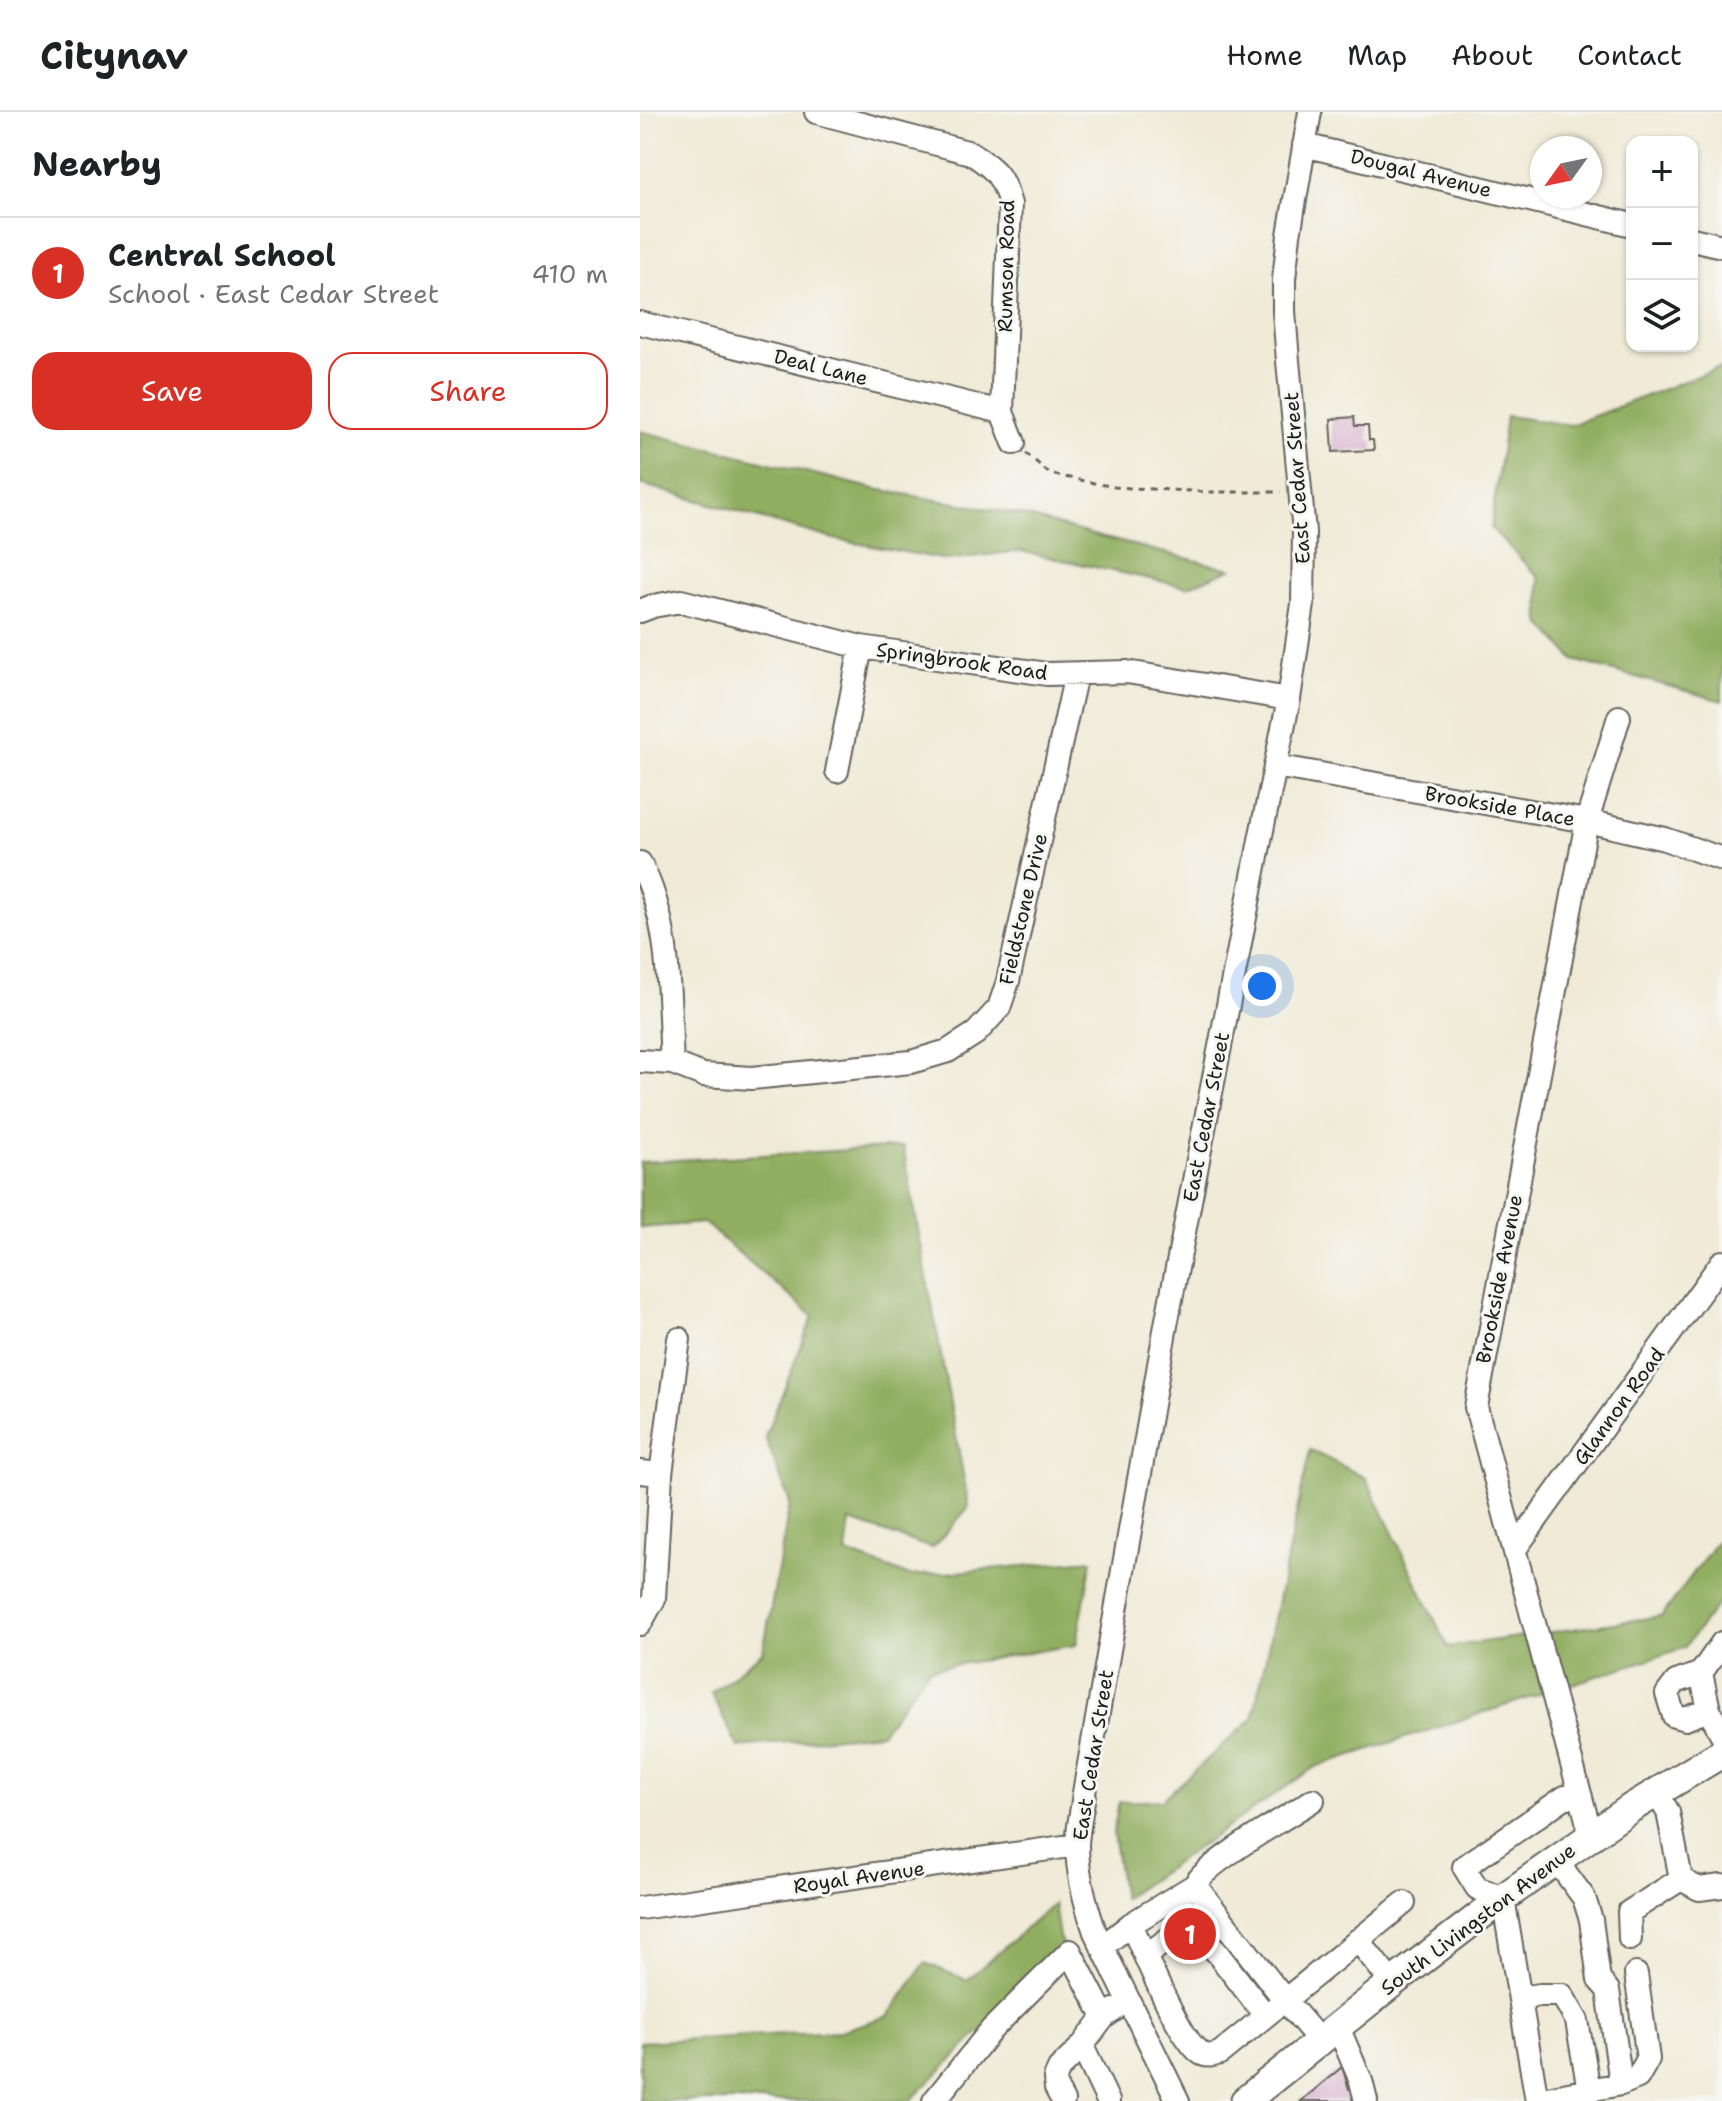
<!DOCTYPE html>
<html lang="en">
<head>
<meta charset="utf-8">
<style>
	body { margin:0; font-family:"Shantell Sans",sans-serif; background:#f6f6f6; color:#202124 }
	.controls { position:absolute; right:24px; top:24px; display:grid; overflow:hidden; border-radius:16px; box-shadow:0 2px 6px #0004 }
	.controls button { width:72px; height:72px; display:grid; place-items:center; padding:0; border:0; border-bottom:2px solid #e0e0e0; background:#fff; color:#202124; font:40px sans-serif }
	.compass { position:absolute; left:890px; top:24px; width:72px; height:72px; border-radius:50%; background:#fff; box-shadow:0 2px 6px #0004; rotate:237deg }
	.you { position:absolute; left:622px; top:874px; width:28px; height:28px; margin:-20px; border:6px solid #fff; border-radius:50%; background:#1a73e8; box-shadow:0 0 0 12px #1a73e833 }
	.badge { display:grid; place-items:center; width:52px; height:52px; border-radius:50%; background:#d93025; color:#fff; font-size:26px; font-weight:700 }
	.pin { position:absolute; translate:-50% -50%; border:4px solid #fff; box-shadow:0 2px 8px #0006 }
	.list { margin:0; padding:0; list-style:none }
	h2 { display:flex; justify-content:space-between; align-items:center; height:104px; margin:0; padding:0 32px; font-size:34px }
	h2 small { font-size:26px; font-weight:400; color:#757577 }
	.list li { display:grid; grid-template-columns:52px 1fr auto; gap:24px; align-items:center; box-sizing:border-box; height:112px; padding:0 32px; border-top:2px solid #e0e0e0 }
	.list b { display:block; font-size:30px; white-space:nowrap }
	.list p { margin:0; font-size:26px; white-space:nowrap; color:#757577 }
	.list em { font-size:26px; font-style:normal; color:#757577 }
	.actions { display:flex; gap:16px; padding:24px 32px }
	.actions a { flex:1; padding:18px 0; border:2px solid #d93025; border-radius:24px; text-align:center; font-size:28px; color:#d93025 }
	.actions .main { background:#d93025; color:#fff }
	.icon { flex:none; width:44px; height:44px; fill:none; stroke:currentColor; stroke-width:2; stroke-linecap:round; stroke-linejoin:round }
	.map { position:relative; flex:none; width:1082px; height:1989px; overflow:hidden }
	header { display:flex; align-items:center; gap:48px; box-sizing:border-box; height:112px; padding:0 40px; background:#fff; border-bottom:2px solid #e0e0e0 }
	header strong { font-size:38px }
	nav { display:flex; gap:44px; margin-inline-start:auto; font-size:28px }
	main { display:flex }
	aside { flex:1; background:#fff }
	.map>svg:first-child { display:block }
	.forest { fill:#91ae61; stroke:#56653e; stroke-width:2 }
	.building { fill:#d3a7cb }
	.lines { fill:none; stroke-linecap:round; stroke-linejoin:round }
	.minor-casing { stroke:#66645d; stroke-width:26 }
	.major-casing { stroke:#66645d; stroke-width:32 }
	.path { stroke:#66645d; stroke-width:3; stroke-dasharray:6 6; stroke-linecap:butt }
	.minor { stroke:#fff; stroke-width:22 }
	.major { stroke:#fff; stroke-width:28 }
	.labels { text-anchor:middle; stroke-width:6; stroke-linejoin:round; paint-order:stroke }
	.street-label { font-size:20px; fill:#1c1c1c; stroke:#f6f6f2 }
</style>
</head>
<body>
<header>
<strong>Citynav</strong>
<nav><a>Home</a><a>Map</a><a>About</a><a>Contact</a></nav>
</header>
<main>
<aside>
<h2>Nearby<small></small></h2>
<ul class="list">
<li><span class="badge">1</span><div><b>Central School</b><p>School · East Cedar Street</p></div><em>410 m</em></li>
</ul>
<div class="actions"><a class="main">Save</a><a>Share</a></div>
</aside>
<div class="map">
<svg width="1082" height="1989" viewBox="0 0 1082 1989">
	<rect width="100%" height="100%" fill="#f6f6f2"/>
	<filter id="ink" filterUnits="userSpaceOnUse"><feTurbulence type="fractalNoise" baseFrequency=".0125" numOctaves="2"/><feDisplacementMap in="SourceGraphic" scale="16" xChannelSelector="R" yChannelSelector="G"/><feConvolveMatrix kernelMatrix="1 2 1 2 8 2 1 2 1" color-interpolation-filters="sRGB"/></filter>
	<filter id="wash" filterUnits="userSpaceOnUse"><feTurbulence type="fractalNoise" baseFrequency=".006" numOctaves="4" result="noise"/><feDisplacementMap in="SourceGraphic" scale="32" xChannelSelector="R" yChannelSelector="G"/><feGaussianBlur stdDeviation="1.8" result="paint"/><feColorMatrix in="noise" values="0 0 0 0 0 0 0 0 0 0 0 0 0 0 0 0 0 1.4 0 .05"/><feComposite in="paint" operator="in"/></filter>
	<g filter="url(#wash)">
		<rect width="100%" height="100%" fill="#f0ead6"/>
		<path class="forest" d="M 1078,256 L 1082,256 L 1082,589 L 934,548 L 900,510 L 899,466 L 851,416 L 866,304 L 931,313 Z
			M 0,319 L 235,377 L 378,402 L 460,425 L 591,457 L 547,475 L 380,439 L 307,448 L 194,427 L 0,372 Z
			M 263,1035 L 329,1395 L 292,1436 L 210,1409 L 206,1441 L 270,1464 L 452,1448 L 436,1533 L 289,1557 L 241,1621 L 98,1635 L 71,1581 L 123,1540 L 150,1391 L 125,1325 L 173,1204 L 64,1111 L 0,1116 L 0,1050 Z
			M 670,1338 L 726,1366 L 808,1535 L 1022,1504 L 1082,1422 L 1082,1487 L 1044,1536 L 675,1655 L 483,1787 L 473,1721 L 479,1690 L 522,1688 L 613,1606 Z
			M 414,1792 L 419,1825 L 424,1836 L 270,1989 L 0,1989 L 0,1930 L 200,1919 L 248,1904 L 285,1851 L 327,1868 Z"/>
		<g id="blocks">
			<path class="building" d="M 714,305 L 715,314 L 728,314 L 729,328 L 733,328 L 734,338 L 693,340 L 691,307 Z
				M 702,1955 L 709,1977 L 712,1976 L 714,1985 L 712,1986 L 713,1989 L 661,1989 Z"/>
		</g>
	</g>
	<g filter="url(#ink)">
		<use href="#blocks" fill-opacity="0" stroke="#66645d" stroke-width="2"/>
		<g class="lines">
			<defs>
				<path id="minor" d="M 176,0 L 331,41 C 356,58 362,63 370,92 L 362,300 L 374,331
					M 664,33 L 992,113
					M 1052,127 L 1082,134
					M 0,211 L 362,300
					M 0,499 L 13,494 L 41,489 L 221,535 L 407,562 L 487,560 L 649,587
					M 635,654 L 947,709 L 1025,727 L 1082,747
					M 197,659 L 221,535
					M 0,751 C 32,811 28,884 32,951
					M 0,949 L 32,951 L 63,963 L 112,966 L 271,950 L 308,939 L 336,921 L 359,896 L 368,869 L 436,562
					M 0,1360 L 21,1362
					M 875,1437 L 1082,1150
					M 0,1512 L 14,1487 L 21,1362 L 39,1227
					M 1061,1561 L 1082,1531
					M 1069,1598 L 1045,1607 L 1034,1604 L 1027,1582 L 1036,1570 L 1061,1561 L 1069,1598 L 1082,1623
					M 1016,1680 L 1028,1700 L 1041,1767 L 1059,1777 L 1082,1774
					M 948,1724 L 947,1708 L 836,1295 L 947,709 L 979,605
					M 916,1748 L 944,1786 L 951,1808 L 959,1868 L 968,1878 L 981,1972
					M 555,1773 L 644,1887 L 679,1928
					M 0,1796 L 437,1733
					M 491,1812 C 503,1838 540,1930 562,1942 C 568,1945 574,1943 580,1941 L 764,1791
					M 990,1827 L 989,1800 L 1041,1767
					M 718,1828 L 752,1871
					M 462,1835 L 491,1812 L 555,1773 C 566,1750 648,1705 673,1688
					M 505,1844 L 546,1814 L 554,1811 L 625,1903
					M 880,1886 L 900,1883 L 922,1883 L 937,1909 L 949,1978 L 897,1988
					M 698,1915 L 721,1969 L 726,1989
					M 442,1934 L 468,1989
					M 949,1978 L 981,1972 L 998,1965 L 1008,1947 L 996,1862
					M 294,1989 L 352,1917 L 430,1839 L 464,1905
					M 423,1989 L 416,1976 L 415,1966 L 419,1957 L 442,1934 L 464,1905 L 474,1898
					M 538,1989 L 455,1820 C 446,1794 437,1759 437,1732 C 438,1715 442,1698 444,1681 L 526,1213 L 621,723 L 649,587 L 663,492 L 664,420 L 648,249 L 644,199 L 644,167 L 649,123 L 670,0
					M 897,1989 L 863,1786 L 837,1776 L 824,1755 L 925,1685 L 941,1685"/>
				<path id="major" d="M 605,1989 L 752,1871 L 863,1786 L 991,1696 L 1082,1641"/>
			</defs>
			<use href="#minor" class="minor-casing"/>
			<use href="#major" class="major-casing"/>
			<path class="path" d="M 386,341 L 410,362 L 474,375 L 568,380 L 641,380"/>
			<use href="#minor" class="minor"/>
			<use href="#major" class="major"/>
		</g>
	</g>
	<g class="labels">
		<g class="street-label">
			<text transform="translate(781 61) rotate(14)" y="7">Dougal Avenue</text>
			<text transform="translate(366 154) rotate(-89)" y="7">Rumson Road</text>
			<text transform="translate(181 255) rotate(14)" y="7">Deal Lane</text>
			<text transform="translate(657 366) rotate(-94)" y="7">East Cedar Street</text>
			<text transform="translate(322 549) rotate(8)" y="7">Springbrook Road</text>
			<text transform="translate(860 694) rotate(10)" y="7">Brookside Place</text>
			<text transform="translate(383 797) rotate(-77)" y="7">Fieldstone Drive</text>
			<text transform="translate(566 1005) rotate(-79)" y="7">East Cedar Street</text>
			<text transform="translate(859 1167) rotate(-79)" y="7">Brookside Avenue</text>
			<text transform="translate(979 1294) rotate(-54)" y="7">Glannon Road</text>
			<text transform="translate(453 1643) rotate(-81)" y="7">East Cedar Street</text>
			<text transform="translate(219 1765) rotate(-8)" y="7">Royal Avenue</text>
			<text transform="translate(838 1807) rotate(-37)" y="7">South Livingston Avenue</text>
		</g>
	</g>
</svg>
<div class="controls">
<button>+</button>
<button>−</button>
<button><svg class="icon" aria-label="layers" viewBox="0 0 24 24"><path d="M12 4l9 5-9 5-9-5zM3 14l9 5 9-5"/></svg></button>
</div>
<svg class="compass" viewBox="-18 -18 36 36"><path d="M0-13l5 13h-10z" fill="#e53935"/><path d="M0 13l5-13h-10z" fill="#757577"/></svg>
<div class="you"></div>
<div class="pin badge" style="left:550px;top:1822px">1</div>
</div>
</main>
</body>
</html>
